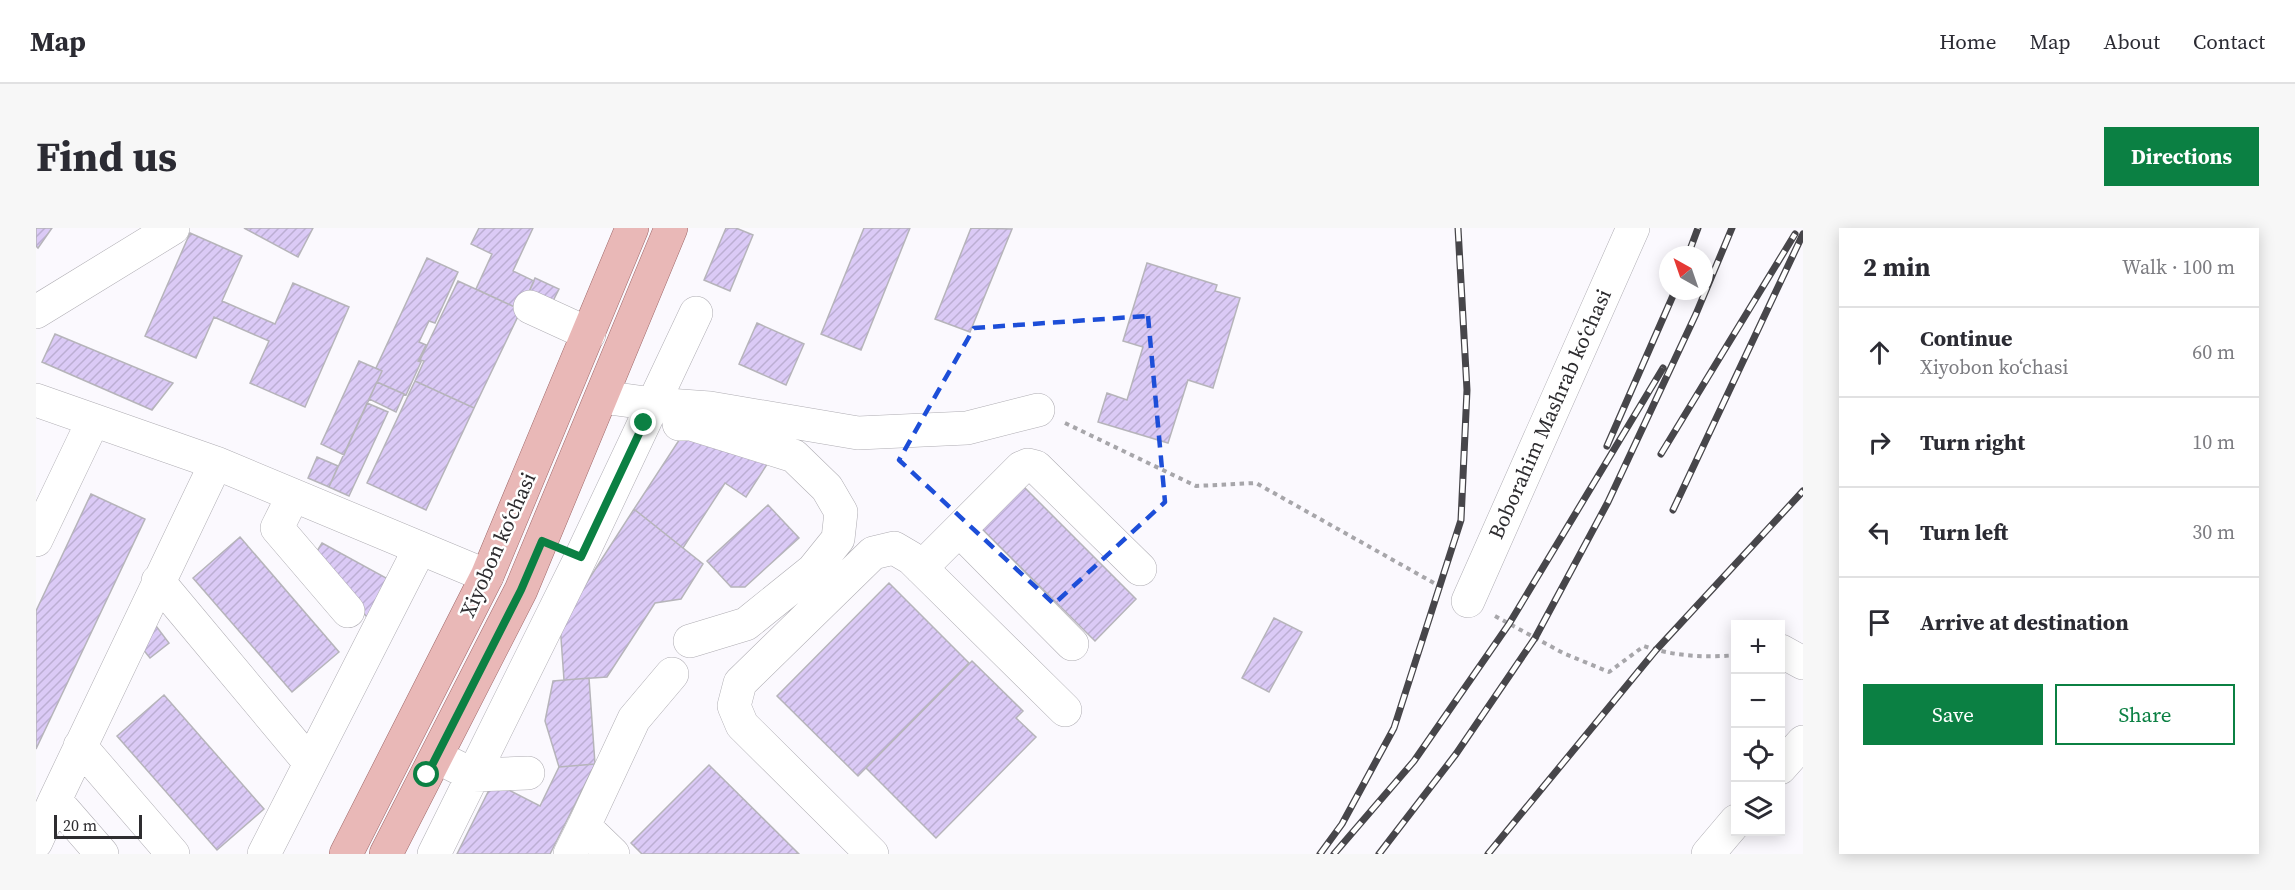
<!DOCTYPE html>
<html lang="en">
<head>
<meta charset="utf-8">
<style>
	body { margin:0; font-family:"Source Serif 4",serif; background:#f7f7f7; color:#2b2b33 }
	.controls { position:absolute; right:18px; bottom:18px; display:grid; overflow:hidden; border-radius:0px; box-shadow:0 3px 15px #0003 }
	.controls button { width:54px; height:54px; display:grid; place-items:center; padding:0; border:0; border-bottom:2px solid #e1e1e2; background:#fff; color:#2b2b33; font:30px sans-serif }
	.compass { position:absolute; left:1623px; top:18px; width:54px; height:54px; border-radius:50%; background:#fff; box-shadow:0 3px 15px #0003; rotate:320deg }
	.scale { position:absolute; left:18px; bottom:15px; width:88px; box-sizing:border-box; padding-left:6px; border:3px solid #2e2d30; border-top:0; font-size:16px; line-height:21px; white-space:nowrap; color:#2e2d30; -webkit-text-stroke:4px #fff; paint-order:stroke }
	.stop { position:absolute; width:18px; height:18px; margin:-14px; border:4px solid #0b8043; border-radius:50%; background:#fff }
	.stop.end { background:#0b8043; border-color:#fff; box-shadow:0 2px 6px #0008 }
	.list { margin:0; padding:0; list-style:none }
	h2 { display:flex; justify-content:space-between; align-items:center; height:78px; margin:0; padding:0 24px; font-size:26px }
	h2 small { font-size:20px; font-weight:400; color:#7c7c81 }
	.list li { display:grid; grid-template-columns:39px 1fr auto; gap:18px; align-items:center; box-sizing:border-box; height:90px; padding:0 24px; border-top:2px solid #e1e1e2 }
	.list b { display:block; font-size:22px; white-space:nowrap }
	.list p { margin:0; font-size:20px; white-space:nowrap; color:#7c7c81 }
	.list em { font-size:20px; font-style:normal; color:#7c7c81 }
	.actions { display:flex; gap:12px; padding:18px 24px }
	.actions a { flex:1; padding:14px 0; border:2px solid #0b8043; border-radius:0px; text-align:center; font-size:21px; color:#0b8043 }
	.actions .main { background:#0b8043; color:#fff }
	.icon { flex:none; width:33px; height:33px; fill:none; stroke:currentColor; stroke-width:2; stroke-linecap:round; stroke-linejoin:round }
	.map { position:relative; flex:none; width:1767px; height:626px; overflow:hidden; border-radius:0px }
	header { display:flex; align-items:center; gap:36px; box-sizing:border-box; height:84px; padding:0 30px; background:#fff; border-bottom:2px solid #e1e1e2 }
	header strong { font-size:28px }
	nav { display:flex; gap:33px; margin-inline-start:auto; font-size:21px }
	.intro { display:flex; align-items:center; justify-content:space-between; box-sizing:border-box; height:144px; padding:0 36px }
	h1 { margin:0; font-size:42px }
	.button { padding:15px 27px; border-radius:0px; background:#0b8043; color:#fff; font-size:21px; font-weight:700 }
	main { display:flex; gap:36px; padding:0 36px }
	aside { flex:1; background:#fff; border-radius:0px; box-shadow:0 3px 15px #0003 }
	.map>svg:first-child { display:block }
	.building { fill:url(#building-hatch); stroke:#b6b4ba; stroke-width:1.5 }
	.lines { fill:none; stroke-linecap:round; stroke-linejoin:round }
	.minor-casing { stroke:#afadb3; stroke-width:34 }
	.major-casing { stroke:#9e6869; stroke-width:34 }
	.path { stroke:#a7a6aa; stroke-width:4; stroke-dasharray:4.5 4.5; stroke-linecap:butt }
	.minor { stroke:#fff; stroke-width:33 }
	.major { stroke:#e9b8b7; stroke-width:33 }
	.rail-casing { stroke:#47464a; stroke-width:7 }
	.rail { stroke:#fff; stroke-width:4.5; stroke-dasharray:14; stroke-linecap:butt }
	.route { stroke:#0b8043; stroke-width:8 }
	.marked { fill:none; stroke:#1d4ed8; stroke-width:4.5; stroke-dasharray:12 8; stroke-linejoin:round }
	.labels { text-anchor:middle; stroke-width:5; stroke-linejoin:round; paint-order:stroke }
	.street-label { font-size:21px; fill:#2e2d30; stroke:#fff }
</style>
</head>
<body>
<header>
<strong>Map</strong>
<nav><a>Home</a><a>Map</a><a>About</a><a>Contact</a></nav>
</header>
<div class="intro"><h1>Find us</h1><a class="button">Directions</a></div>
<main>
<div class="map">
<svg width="1767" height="626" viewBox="0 0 1767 626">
	<defs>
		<pattern id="building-hatch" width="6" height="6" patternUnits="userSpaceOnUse" patternTransform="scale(1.5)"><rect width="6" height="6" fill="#dbcaf6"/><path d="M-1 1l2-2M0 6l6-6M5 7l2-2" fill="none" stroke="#bcaed3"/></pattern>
	</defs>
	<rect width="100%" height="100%" fill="#fbf9fe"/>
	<path class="building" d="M 0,0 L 16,0 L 2,20 L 0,18 Z
		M 208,0 L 277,0 L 262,29 Z
		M 443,0 L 497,0 L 477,43 L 498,53 L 492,66 L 481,80 L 440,61 L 456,26 L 435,16 Z
		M 690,0 L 700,0 L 717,7 L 694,63 L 668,52 Z
		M 828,0 L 874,0 L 825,122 L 785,106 Z
		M 935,0 L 976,1 L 934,104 L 899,91 Z
		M 154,5 L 206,28 L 186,73 L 239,96 L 257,55 L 313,79 L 269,179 L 214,155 L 233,113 L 178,89 L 160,130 L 109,108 Z
		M 391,30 L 422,44 L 399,95 L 393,93 L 383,114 L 390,117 L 382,133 L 385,134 L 370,167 L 341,154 L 346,143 L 340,140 Z
		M 1111,35 L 1181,57 L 1179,63 L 1204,70 L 1177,160 L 1152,152 L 1132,215 L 1062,194 L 1071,165 L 1091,172 L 1107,119 L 1087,113 Z
		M 499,50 L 523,61 L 515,77 L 492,66 Z
		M 422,53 L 485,82 L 438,180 L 379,153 L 388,133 L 384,132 Z
		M 721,95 L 768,116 L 750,157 L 703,136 Z
		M 19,106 L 137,155 L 116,182 L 6,134 Z
		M 323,133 L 346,143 L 308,227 L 285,216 Z
		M 379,153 L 438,180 L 390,282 L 331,255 Z
		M 341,154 L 368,166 L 360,184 L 333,171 Z
		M 331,175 L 352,184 L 313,268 L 293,259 Z
		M 653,197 L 739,224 L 710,269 L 689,255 L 647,320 L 598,281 Z
		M 281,229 L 302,238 L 293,259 L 272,250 Z
		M 983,254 L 1100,371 L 1059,413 L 941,296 Z
		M 55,266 L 109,291 L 0,521 L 0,383 Z
		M 732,277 L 763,310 L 709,359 L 695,359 L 671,333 Z
		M 598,281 L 667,336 L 645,371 L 619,375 L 571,449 L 528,452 L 524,396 Z
		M 204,309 L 303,424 L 256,464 L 157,350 Z
		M 286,315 L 352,351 L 337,396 L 278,328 Z
		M 853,355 L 933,435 L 822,548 L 741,468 Z
		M 1238,390 L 1266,404 L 1233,464 L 1206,450 Z
		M 117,394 L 133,415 L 114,430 L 97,409 Z
		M 936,433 L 987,483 L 980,490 L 1000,509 L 900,610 L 830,540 Z
		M 553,450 L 559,536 L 523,539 L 509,493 L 517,453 Z
		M 128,467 L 228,581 L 181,622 L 81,508 Z
		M 559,536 L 514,626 L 421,626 L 457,554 L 504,578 L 523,539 Z
		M 673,537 L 763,626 L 606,626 L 595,615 Z"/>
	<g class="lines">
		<defs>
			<path id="minor" d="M 494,79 L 553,106
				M 0,84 L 137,0
				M 566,169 L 617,176 L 674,180 L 822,205 L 931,200 L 1002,182
				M 0,172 L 180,235 L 451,348
				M 643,196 L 655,196 L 758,228 L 791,260 L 805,284 L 802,311 L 777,342 L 710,396 L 654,413
				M 257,268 L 241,300 L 312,383
				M 923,302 L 985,240 L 992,237 L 1000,239 L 1104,341
				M 0,312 L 57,193
				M 885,340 L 923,302 L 1036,416
				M 122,353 L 274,535
				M 1432,373 L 1597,0
				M 1745,423 L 1767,435
				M 44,518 L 137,626
				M 401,529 L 437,547 L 492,545
				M 1744,540 L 1767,514
				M 548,598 L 598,491 L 636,446
				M 0,614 L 19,572
				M 66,626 L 19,572 L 180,235
				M 228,626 L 384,320
				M 398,626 L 545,329 L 660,85
				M 534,626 L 548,598 L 577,626
				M 836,626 L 706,497 L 698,478 L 704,455 L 837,325 L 858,320 L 875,330 L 1029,482
				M 1672,626 L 1700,593"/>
			<path id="major" d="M 310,626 L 451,348 L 596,0
				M 350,626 L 485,362 L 635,0"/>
		</defs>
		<use href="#minor" class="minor-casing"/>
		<use href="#major" class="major-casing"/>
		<path class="path" d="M 1029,195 L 1160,258 L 1220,255 L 1405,359
			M 1459,388 L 1527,425 L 1573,444 L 1608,418 C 1636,428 1670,430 1700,427"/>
		<use href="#minor" class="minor"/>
		<use href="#major" class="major"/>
		<defs>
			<path id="rail" d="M 1652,27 L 1662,0
				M 1571,218 L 1639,63
				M 1625,226 L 1759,6
				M 1637,282 L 1767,6
				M 1284,626 L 1306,596 L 1358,500 L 1425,292 L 1431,162 L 1422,0
				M 1298,626 L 1378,533 L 1473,396 L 1627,140
				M 1343,626 L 1420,526 L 1499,410 L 1572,274 L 1660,86 L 1696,0
				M 1452,626 L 1620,422 L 1767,263"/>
		</defs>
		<use href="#rail" class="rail-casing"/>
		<use href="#rail" class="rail"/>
	</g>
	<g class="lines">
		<path class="route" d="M 391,547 L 485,362 L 506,313 L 545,329 L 608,195"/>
	</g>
	<path class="marked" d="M 1112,88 L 1129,274 L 1018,376 L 863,232 L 938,100 Z"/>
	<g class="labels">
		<g class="street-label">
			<text transform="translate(1514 186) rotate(-66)" y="7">Boborahim Mashrab koʻchasi</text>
			<text transform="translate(462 317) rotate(-66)" y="7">Xiyobon koʻchasi</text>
		</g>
	</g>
</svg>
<div class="controls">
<button>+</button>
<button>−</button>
<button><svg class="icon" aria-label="locate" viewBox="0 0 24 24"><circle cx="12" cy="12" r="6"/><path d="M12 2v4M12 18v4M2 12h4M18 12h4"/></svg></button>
<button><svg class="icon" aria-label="layers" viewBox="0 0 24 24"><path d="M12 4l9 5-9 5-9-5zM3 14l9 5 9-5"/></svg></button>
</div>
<svg class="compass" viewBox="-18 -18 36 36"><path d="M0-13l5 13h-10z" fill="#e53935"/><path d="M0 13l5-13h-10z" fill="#7c7c81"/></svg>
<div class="scale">20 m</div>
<div class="stop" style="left:391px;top:547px"></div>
<div class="stop end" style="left:608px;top:195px"></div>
</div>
<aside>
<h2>2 min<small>Walk · 100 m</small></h2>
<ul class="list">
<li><svg class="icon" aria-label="ahead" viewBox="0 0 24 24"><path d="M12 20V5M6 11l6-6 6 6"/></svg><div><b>Continue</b><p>Xiyobon koʻchasi</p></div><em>60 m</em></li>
<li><svg class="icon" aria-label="right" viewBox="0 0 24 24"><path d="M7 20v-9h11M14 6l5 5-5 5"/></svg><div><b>Turn right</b></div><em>10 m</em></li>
<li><svg class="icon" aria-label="left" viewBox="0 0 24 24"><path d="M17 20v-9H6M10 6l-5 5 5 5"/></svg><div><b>Turn left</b></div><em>30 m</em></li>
<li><svg class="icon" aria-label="arrive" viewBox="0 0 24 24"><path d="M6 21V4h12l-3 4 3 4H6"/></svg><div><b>Arrive at destination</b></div></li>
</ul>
<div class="actions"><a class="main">Save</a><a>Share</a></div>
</aside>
</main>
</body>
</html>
